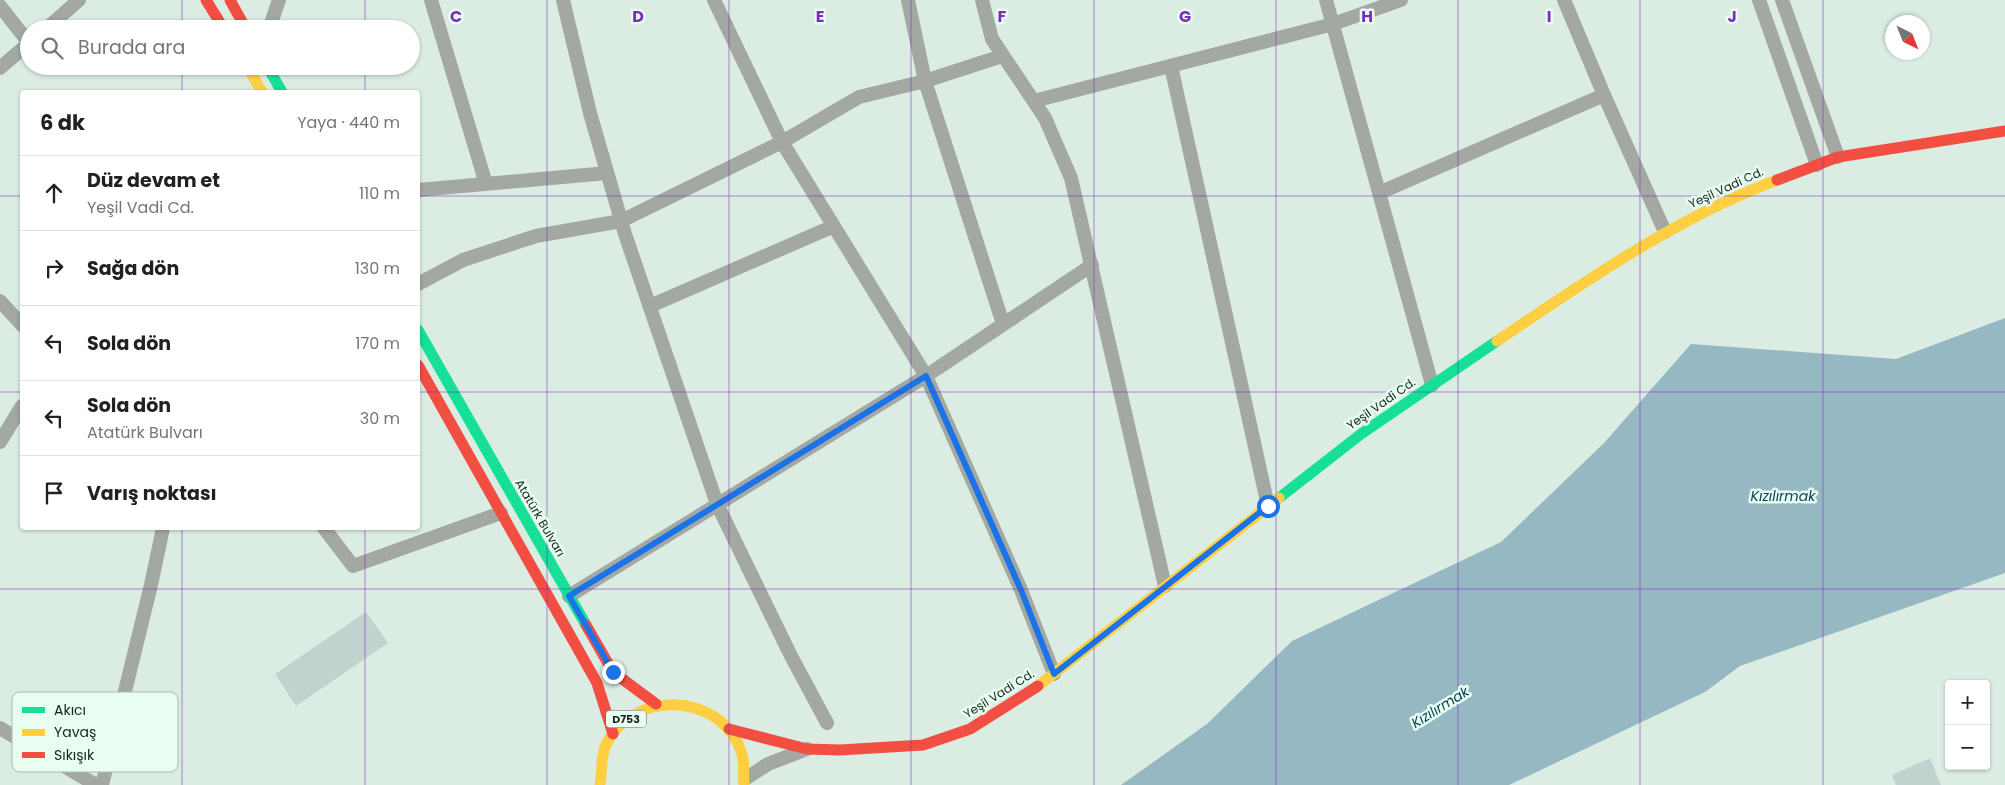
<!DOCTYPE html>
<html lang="tr">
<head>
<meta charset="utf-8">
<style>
	body { margin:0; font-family:Poppins,sans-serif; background:#f2f2f2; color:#202124 }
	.controls { position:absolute; right:15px; bottom:15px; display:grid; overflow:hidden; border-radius:5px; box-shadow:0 1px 4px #0004 }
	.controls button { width:45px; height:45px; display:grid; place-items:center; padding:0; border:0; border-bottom:1px solid #e0e0e0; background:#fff; color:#202124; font:25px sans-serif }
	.compass { position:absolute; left:1885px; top:15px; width:45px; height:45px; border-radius:50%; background:#fff; box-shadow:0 1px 4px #0004; rotate:137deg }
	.stop { position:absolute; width:15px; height:15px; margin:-11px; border:4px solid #1a73e8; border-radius:50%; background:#fff }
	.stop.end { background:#1a73e8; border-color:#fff; box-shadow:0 1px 5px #0008 }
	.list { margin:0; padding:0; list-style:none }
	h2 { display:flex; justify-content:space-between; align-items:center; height:65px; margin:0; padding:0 20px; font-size:21px }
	h2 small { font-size:16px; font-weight:400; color:#757577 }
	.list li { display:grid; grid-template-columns:32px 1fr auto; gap:15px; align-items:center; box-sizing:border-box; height:75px; padding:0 20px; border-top:1px solid #e0e0e0 }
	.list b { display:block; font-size:19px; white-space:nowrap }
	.list p { margin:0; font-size:16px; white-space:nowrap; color:#757577 }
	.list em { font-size:16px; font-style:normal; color:#757577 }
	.icon { flex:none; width:28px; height:28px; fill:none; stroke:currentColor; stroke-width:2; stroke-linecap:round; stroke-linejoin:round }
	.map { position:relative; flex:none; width:2005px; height:785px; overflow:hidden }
	.search { position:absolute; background:#fff; box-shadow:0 1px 4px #0004; left:20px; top:20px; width:400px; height:55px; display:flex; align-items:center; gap:12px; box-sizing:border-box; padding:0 18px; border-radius:28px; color:#757577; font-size:19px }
	.panel { position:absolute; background:#fff; box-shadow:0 1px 4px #0004; left:20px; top:90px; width:400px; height:440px; border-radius:5px }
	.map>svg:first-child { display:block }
	.water { fill:#96b8c3 }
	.building { fill:#c2d3cf }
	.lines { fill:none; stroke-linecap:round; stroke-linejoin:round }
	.street { stroke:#a3a8a2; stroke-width:14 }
	.fast { stroke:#16e098; stroke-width:11 }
	.slow { stroke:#ffcf43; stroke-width:11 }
	.jam { stroke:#f24e42; stroke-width:11 }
	.route { stroke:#1a73e8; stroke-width:6 }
	.grid { fill:none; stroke:#7b2cbf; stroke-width:1; stroke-opacity:0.55 }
	.labels { text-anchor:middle; stroke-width:5; stroke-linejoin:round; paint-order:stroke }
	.shield { fill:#e7fef1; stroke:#57655d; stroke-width:1 }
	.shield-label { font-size:11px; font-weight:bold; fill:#19241e }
	.street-label { font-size:12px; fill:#19241e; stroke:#e7fef1 }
	.water-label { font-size:14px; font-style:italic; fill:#094157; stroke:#e7fef1 }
	.key { fill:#e7fef1; stroke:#a9bdb2; stroke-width:1 }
	.key-label { font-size:14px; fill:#19241e }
	.grid-label { font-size:16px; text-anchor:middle; font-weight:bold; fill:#7b2cbf; stroke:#e7fef1; stroke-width:5; stroke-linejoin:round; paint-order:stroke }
</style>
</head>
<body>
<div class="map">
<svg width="2005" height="785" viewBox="0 0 2005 785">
	<rect width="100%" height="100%" fill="#dbece3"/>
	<path class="water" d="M 2005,318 L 2005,573 L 1740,666 L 1705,692 L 1509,785 L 1121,785 L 1207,724 L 1292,641 L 1501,542 L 1604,443 L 1691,344 L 1896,359 Z"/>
	<path class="building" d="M 366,612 L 388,643 L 296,706 L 275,674 Z
		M 1930,758 L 1941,785 L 1896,785 L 1892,775 Z"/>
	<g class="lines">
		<path class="street" d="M 431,0 L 486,184
			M 563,0 L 590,113 L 625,234 L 717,504 L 791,656 L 827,723
			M 714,0 L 782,142 L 926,376 L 1021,590 L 1054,674
			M 908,0 L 925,81 L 1003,324
			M 982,0 L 992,39 L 1045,118 L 1071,178 L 1165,586
			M 1326,0 L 1432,385
			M 1564,0 L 1604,95 L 1665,232
			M 1759,0 L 1817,165
			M 1782,0 L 1838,157
			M 0,6 L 29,43
			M 46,29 L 79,0
			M 269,29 L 279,0
			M 1171,66 L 1268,506
			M 0,68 L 29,43
			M 1034,101 L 1333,24 L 1401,0
			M 418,190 L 607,173
			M 1379,193 L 1604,95
			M 418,284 L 463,260 L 536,236 L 621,221 L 782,142 L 859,97 L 925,81 L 1002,56
			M 0,301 L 22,325
			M 650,306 L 834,226
			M 0,442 L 22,406
			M 324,528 L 353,566 L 501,513
			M 569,596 L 926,376 L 1092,265
			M 0,728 L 96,785
			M 745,779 L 768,764 L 807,749
			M 102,785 L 151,585 L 163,528"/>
		<path class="fast" d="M 267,66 L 282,92
			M 418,330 L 586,625
			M 1279,498 L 1361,434 L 1497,341"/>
		<path class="slow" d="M 247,66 L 262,92
			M 1497,341 C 1586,281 1676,218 1777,180
			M 1038,686 L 1279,498
			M 600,785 C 602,773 601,758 605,747 C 630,689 720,691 741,751 C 745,760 743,775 744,785"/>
		<path class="jam" d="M 206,0 L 224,29
			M 230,0 L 246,29
			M 1777,180 L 1838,157 L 2005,131
			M 418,365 L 597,683 L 613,734
			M 586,625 L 613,672 L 656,704
			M 729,729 L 807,749 L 840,750 L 923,745 L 970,729 L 1038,686"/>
	</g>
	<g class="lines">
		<path class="route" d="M 613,672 L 569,596 L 926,376 L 1021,590 L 1054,674 L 1268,506"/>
	</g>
	<path class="grid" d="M 182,0 L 182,29M 365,0 L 365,29M 547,0 L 547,785M 729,0 L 729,785M 911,0 L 911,785M 1094,0 L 1094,785M 1276,0 L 1276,785M 1458,0 L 1458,785M 1640,0 L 1640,785M 1823,0 L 1823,785M 182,66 L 182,92M 365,66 L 365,92M 0,196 L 22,196M 418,196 L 2005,196M 0,392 L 22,392M 418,392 L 2005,392M 182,528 L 182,785M 365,528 L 365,785M 0,589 L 2005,589"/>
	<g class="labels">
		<rect class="shield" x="606" y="710.5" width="40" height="17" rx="4"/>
		<g class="shield-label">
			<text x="626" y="723">D753</text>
		</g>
		<g class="street-label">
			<text transform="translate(1726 188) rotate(-25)" y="4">Yeşil Vadi Cd.</text>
			<text transform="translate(1381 404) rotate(-35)" y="4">Yeşil Vadi Cd.</text>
			<text transform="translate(540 518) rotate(60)" y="4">Atatürk Bulvarı</text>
			<text transform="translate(999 694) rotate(-32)" y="4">Yeşil Vadi Cd.</text>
		</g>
		<g class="water-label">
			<text x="1783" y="501">Kızılırmak</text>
			<text transform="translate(1440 707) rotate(-32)" y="5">Kızılırmak</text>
		</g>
	</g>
	<rect x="12" y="692" width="166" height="80" rx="8" class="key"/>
	<rect x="22" y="707" width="23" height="6" fill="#16e098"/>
	<rect x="22" y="729" width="23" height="7" fill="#ffcf43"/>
	<rect x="22" y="752" width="23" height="6" fill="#f24e42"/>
	<g class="key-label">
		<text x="54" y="715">Akıcı</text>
		<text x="54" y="737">Yavaş</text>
		<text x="54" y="760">Sıkışık</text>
	</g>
	<g class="grid-label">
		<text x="456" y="22">C</text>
		<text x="638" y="22">D</text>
		<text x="820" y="22">E</text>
		<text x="1002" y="22">F</text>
		<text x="1185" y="22">G</text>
		<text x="1367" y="22">H</text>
		<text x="1549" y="22">I</text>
		<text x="1732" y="22">J</text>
	</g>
</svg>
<div class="controls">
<button>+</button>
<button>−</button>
</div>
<svg class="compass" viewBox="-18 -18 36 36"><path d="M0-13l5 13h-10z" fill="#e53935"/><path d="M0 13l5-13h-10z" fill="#757577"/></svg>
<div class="stop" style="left:1268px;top:506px"></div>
<div class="stop end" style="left:613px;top:672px"></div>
<div class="search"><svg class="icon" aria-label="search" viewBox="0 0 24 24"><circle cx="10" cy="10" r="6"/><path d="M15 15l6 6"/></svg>Burada ara</div>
<section class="panel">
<h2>6 dk<small>Yaya · 440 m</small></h2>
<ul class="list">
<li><svg class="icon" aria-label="ahead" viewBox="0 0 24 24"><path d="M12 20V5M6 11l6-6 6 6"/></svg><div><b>Düz devam et</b><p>Yeşil Vadi Cd.</p></div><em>110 m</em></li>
<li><svg class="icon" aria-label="right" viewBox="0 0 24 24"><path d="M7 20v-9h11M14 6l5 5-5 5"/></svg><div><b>Sağa dön</b></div><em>130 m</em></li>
<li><svg class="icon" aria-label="left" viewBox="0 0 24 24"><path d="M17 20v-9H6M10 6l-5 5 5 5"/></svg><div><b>Sola dön</b></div><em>170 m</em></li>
<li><svg class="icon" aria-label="left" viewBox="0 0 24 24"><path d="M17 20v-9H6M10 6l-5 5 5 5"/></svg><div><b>Sola dön</b><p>Atatürk Bulvarı</p></div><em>30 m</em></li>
<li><svg class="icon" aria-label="arrive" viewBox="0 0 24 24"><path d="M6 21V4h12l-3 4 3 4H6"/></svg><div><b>Varış noktası</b></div></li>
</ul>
</section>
</div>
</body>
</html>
